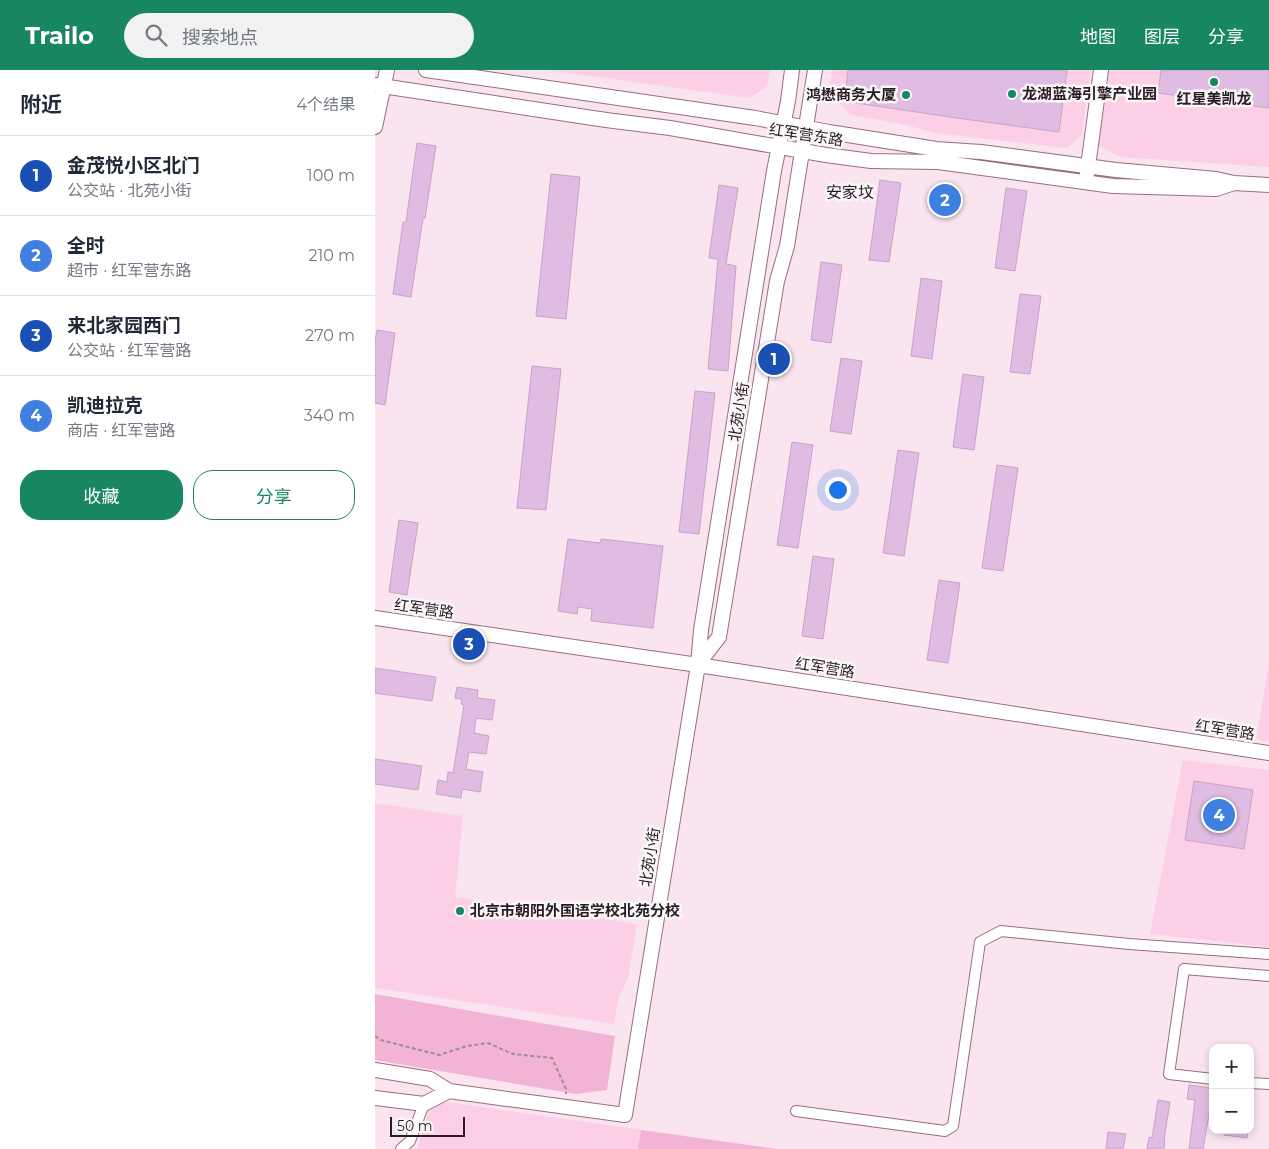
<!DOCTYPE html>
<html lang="zh">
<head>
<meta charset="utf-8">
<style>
	body { margin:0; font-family:Montserrat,"Noto Sans SC",sans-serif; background:#f2f2f3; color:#1f2937 }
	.controls { position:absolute; right:15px; bottom:15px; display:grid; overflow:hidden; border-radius:10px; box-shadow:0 2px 8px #0003 }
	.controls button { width:45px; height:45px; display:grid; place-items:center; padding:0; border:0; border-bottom:1px solid #e0e1e3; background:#fff; color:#1f2937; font:25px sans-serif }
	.scale { position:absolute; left:15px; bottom:12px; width:75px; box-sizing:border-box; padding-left:5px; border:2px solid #2b1923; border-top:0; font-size:14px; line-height:18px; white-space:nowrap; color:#2b1923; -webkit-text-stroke:4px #f8f8f8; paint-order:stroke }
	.you { position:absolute; left:462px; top:419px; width:18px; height:18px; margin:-12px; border:4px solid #fff; border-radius:50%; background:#1a73e8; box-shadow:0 0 0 8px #1a73e833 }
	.badge { display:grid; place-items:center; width:32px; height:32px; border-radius:50%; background:#188563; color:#fff; font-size:16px; font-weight:700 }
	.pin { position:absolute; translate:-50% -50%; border:2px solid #fff; box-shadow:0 1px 5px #0006 }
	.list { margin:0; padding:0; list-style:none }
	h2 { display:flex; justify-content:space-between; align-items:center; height:65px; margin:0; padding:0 20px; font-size:21px }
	h2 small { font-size:16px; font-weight:400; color:#747a83 }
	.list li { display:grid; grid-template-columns:32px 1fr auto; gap:15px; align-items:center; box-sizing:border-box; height:80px; padding:0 20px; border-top:1px solid #e0e1e3 }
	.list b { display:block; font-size:19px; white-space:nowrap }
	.list p { margin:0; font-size:16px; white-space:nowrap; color:#747a83 }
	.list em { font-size:16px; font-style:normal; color:#747a83 }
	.actions { display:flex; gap:10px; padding:15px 20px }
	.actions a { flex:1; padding:11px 0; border:1px solid #188563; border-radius:20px; text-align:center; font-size:18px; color:#188563 }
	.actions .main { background:#188563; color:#fff }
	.icon { flex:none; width:28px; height:28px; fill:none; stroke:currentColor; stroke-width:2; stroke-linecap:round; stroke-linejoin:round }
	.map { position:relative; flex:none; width:894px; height:1079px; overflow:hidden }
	header { display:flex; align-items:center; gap:30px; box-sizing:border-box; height:70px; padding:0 25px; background:#188563; color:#fff }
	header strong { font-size:24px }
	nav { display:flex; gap:28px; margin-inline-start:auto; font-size:18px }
	.search { width:350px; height:45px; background:#f2f2f3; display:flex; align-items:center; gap:12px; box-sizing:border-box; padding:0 18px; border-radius:28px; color:#747a83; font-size:19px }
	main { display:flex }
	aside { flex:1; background:#fff }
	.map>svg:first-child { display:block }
	.built { fill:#fdcfe6 }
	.green { fill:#f3b3d5 }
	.building { fill:#e1bce2; stroke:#c7a3c8 }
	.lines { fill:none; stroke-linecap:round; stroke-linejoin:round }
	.minor-casing { stroke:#986c83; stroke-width:12 }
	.tertiary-casing { stroke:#986c83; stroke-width:16 }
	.path { stroke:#9f8c96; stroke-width:2; stroke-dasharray:4 2.5; stroke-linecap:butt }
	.minor { stroke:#fff; stroke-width:10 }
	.tertiary { stroke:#fff; stroke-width:14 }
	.poi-dot { fill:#188563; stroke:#f8f8f8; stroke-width:2 }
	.labels { text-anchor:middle; stroke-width:5; stroke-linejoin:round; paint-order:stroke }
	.poi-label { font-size:15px; font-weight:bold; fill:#2b1923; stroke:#f8f8f8; text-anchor:start }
	.street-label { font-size:15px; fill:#2b1923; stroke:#f8f8f8 }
	.neighbourhood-label { font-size:16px; fill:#2b1923; stroke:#f8f8f8 }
</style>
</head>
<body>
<header>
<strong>Trailo</strong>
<div class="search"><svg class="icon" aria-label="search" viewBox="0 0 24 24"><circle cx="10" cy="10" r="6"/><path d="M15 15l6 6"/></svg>搜索地点</div>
<nav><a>地图</a><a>图层</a><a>分享</a></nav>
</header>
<main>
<aside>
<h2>附近<small>4个结果</small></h2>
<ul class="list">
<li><span class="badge" style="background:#1a4fb4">1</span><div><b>金茂悦小区北门</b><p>公交站 · 北苑小街</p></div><em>100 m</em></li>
<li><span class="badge" style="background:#3f7fe0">2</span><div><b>全时</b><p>超市 · 红军营东路</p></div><em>210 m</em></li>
<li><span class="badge" style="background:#1a4fb4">3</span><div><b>来北家园西门</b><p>公交站 · 红军营路</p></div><em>270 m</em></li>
<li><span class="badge" style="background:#3f7fe0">4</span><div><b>凯迪拉克</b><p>商店 · 红军营路</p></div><em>340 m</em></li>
</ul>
<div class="actions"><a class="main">收藏</a><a>分享</a></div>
</aside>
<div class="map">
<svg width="894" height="1079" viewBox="0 0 894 1079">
	<rect width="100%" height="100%" fill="#f9e4ef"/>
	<path class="built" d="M 173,0 L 395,0 L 392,17 L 374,28 Z
		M 457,0 L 716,0 L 707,64 L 692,78 L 560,63 L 527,54 L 475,45 L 454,20 Z
		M 733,0 L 894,0 L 894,97 L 745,87 L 723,75 Z
		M 894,594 L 894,672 L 881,669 Z
		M 808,690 L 894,700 L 894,877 L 775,864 Z
		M 0,733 L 88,746 L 80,827 L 262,854 L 253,908 L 243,929 L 239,954 L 0,918 Z
		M 72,1032 L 401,1079 L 42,1079 L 55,1038 Z"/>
	<path class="green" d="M 0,924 L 240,966 L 232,1020 L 201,1024 L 0,990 Z
		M 266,1060 L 401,1079 L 263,1079 Z"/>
	<path class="building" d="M 473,0 L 692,0 L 684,62 L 582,48 L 481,33 L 471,18 Z
		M 786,0 L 894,0 L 894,38 L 783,23 Z
		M 42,73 L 61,76 L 50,148 L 48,148 L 36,227 L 18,224 L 28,152 L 31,152 Z
		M 176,104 L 205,107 L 191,249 L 161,246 Z
		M 505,110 L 526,113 L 514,192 L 494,190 Z
		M 344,115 L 363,118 L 351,194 L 361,196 L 353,301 L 333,299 L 343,189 L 334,188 Z
		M 631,118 L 652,121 L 640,201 L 620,198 Z
		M 446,192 L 467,195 L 456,273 L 436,270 Z
		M 546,208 L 567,211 L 557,289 L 536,286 Z
		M 645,224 L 666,226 L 655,304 L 635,302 Z
		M 2,260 L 20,263 L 10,335 L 0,333 L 0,271 Z
		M 466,288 L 487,291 L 476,364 L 455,361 Z
		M 157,296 L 186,299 L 171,440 L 142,438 Z
		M 588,304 L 609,307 L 599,380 L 578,377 Z
		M 320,321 L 340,323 L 324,464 L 304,462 Z
		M 417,372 L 438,375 L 423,478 L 402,475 Z
		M 523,380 L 544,383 L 529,486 L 508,483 Z
		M 622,395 L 643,398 L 628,501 L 607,498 Z
		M 24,450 L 43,453 L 32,525 L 14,522 Z
		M 193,469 L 225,473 L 226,469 L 288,476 L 278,558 L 216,551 L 217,539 L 203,537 L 202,544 L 183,541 Z
		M 438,486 L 459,489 L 448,569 L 427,566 Z
		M 564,510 L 585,513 L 573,593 L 552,590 Z
		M 0,598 L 61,607 L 57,631 L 0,623 Z
		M 82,617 L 103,620 L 102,628 L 120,630 L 117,650 L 101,648 L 99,663 L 114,666 L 111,684 L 94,682 L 91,699 L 108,702 L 105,722 L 87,719 L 86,728 L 61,724 L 63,710 L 72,712 L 73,702 L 78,703 L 89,635 L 86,634 L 87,629 L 80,628 Z
		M 0,689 L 47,696 L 43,720 L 0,714 Z
		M 819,711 L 878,720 L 869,779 L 810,770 Z
		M 814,1015 L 838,1018 L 838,1039 L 835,1039 L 828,1079 L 814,1079 L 820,1030 L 812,1029 Z
		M 783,1030 L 795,1032 L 789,1070 L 790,1070 L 789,1079 L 772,1079 L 774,1067 L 777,1068 Z
		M 850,1060 L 873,1060 L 872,1068 L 849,1065 Z
		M 733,1062 L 751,1064 L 748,1079 L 731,1079 Z"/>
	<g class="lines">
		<defs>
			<path id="minor" d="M 838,1009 L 794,1004 L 809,899 L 894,906
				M 875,1013 L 894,1014
				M 421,1041 L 570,1061 L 578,1056 L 605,872 L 626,861 L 754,874 L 894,884
				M 26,1079 L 35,1071 L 49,1034"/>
			<path id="tertiary" d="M 51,0 L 380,48 L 454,62 L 561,79 L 606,82 L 741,100 L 841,109 L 859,113 L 894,115
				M 0,15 L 231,50 L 295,58 L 451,85 L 496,91 L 563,92 L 738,116 L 841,119 L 859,113
				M 0,57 L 12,0
				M 712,104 L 726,0
				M 0,548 L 323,595 L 894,683
				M 323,594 L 344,567 L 402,211 L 412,176 L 440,0
				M 0,1000 L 55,1009 L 74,1021 L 250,1045 L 323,595 L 326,560 L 399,101 L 413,31 L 417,0
				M 0,1028 L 49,1034 L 74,1021"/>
		</defs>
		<use href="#minor" class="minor-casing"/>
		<use href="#tertiary" class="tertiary-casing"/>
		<path class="path" d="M 0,966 L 6,970 L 64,985 L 92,976 L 113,973 L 138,984 L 177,988 L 191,1019 L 191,1024"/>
		<use href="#minor" class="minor"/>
		<use href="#tertiary" class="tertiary"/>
	</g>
	<g class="poi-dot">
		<circle cx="839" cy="12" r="5"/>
		<circle cx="637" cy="24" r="5"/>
		<circle cx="531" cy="25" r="5"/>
		<circle cx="85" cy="841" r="5"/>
	</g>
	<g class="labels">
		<g class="poi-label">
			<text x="647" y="29">龙湖蓝海引擎产业园</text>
			<text x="521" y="30" text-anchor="end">鸿懋商务大厦</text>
			<text x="839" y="34" text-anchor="middle">红星美凯龙</text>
			<text x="95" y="846">北京市朝阳外国语学校北苑分校</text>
		</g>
		<g class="street-label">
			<text transform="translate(431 65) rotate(9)" y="5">红军营东路</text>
			<text transform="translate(364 342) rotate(-81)" y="5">北苑小街</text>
			<text transform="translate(49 539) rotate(8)" y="5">红军营路</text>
			<text transform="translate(450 598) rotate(9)" y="5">红军营路</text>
			<text transform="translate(850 660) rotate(9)" y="5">红军营路</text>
			<text transform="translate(275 787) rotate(-81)" y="5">北苑小街</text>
		</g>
		<g class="neighbourhood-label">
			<text x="475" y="128">安家坟</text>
		</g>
	</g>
</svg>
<div class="controls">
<button>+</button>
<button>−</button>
</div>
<div class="scale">50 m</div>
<div class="you"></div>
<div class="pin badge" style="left:399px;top:289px;background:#1a4fb4">1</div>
<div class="pin badge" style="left:570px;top:130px;background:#3f7fe0">2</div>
<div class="pin badge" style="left:94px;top:574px;background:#1a4fb4">3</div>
<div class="pin badge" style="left:844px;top:745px;background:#3f7fe0">4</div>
</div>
</main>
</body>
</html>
